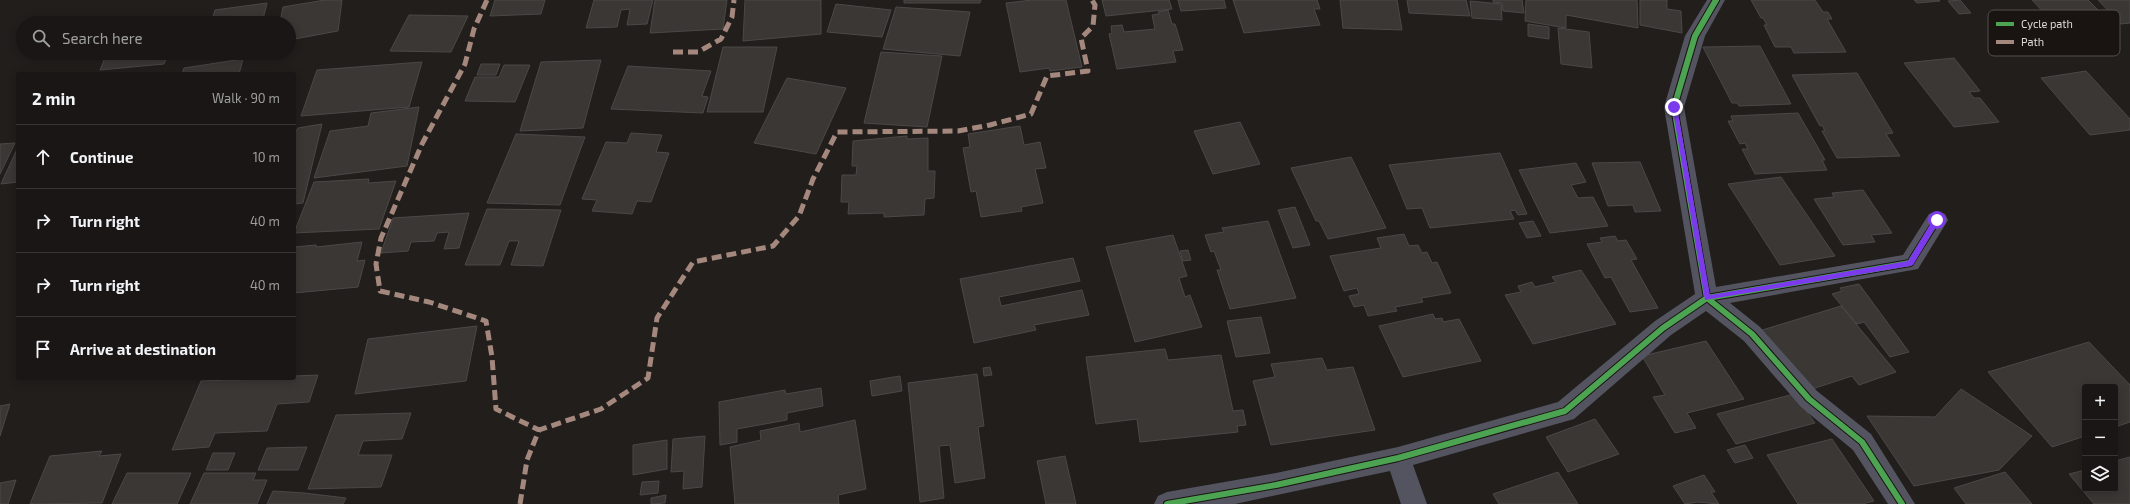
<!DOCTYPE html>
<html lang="en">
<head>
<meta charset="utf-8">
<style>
	body { margin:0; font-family:"Exo 2",sans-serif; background:#221f1e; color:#f1f3f6 }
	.controls { position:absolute; right:12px; bottom:12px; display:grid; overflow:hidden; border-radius:4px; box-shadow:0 2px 10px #0003 }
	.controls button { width:36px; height:36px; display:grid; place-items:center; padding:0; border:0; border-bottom:1px solid #373534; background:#191615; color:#f1f3f6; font:20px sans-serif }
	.stop { position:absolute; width:12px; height:12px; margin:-9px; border:3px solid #7c3aed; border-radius:50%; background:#fff }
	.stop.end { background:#7c3aed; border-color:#fff; box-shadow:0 1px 4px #0008 }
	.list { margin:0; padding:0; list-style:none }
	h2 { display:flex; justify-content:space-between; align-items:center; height:52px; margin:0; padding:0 16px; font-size:17px }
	h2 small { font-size:13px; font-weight:400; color:#9f9fa0 }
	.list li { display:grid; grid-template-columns:26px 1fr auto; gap:12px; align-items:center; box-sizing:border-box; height:64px; padding:0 16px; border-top:1px solid #373534 }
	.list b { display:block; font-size:15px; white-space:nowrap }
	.list em { font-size:13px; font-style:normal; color:#9f9fa0 }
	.icon { flex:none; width:22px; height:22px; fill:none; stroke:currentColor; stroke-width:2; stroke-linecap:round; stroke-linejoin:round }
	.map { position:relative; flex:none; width:2130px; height:504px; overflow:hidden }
	.search { position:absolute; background:#191615; box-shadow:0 2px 10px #0003; left:16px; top:16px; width:280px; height:44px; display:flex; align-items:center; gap:10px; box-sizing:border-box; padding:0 14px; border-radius:22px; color:#9f9fa0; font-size:15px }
	.panel { position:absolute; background:#191615; box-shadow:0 2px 10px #0003; left:16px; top:72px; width:280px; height:308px; border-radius:4px }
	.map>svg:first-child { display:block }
	.building { fill:#3a3735; stroke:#4b4947 }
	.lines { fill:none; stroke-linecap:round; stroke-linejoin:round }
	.minor { fill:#545460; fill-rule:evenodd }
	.quiet { stroke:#a5887d; stroke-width:5; stroke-dasharray:10 5; stroke-linecap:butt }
	.cycleway-casing { stroke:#191411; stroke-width:8 }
	.cycleway { stroke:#4ca352; stroke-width:6 }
	.route { fill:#7c3aed }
	.key { fill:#191411; stroke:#544f4c; stroke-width:1 }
	.key-label { font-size:11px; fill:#dedad7 }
</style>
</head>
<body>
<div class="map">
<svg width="2130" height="504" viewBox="0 0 2130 504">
	<rect width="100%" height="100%" fill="#211e1c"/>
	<path class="building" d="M 325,0 L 342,0 L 338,31 L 289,40 L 289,23 L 280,23 L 283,7 Z
		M 495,0 L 545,0 L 541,14 L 490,16 Z
		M 594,0 L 653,0 L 647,24 L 627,25 L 630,9 L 621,10 L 617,27 L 586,28 Z
		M 655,0 L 727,0 L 723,29 L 650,33 Z
		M 745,0 L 821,0 L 821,34 L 743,41 Z
		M 904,0 L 981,0 L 980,3 L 904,3 Z
		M 1032,0 L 1066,0 L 1082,67 L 1050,71 L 1049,68 L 1020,72 L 1006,3 Z
		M 1102,0 L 1169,0 L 1172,9 L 1106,16 Z
		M 1178,0 L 1224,0 L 1226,8 L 1181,11 Z
		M 1233,0 L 1317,0 L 1320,9 L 1314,9 L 1320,25 L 1244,33 Z
		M 1340,0 L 1397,0 L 1402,30 L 1343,28 Z
		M 1407,0 L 1466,0 L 1470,16 L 1409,13 Z
		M 1493,0 L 1522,0 L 1524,13 L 1503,11 L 1502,3 L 1493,2 Z
		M 1526,0 L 1637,0 L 1638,28 L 1566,15 L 1566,28 L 1525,21 Z
		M 1640,0 L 1667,0 L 1667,9 L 1681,11 L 1682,33 L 1640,25 Z
		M 1751,0 L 1815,0 L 1823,12 L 1828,12 L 1832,19 L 1827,19 L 1846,52 L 1794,53 L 1791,47 L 1775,47 L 1764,25 L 1767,25 L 1763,18 L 1761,18 Z
		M 1914,0 L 1939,0 L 1940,1 L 1917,3 Z
		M 1960,0 L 1971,13 L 1959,14 L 1948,1 Z
		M 2032,0 L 2088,0 L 2112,24 L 2101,26 L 2104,28 L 2091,30 L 2089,28 L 2061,31 Z
		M 2098,0 L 2130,0 L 2130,23 L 2121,24 Z
		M 1470,1 L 1501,4 L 1502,20 L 1472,18 Z
		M 267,3 L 262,23 L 211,23 L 215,10 Z
		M 836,4 L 891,10 L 882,37 L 827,32 Z
		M 896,7 L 970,12 L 960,56 L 883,49 Z
		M 1168,10 L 1172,24 L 1175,24 L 1183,50 L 1173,51 L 1176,62 L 1117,69 L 1109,34 L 1112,33 L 1111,26 L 1122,25 L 1124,32 L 1155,29 L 1152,15 L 1159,14 L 1158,12 Z
		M 409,15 L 468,16 L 451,52 L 390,51 Z
		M 1528,24 L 1549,27 L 1549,39 L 1528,36 Z
		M 1558,28 L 1589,32 L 1592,68 L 1561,64 Z
		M 1760,46 L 1791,104 L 1739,106 L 1737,103 L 1732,103 L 1703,47 Z
		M 723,47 L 777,47 L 763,112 L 707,112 Z
		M 881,52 L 942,56 L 927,127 L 864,123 Z
		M 107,53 L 169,53 L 164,64 L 100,70 Z
		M 202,53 L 229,53 L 200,57 Z
		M 1954,58 L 1980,91 L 1969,92 L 1974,98 L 1980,98 L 1999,122 L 1954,127 L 1904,63 Z
		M 243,59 L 239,74 L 182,74 L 184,68 Z
		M 601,60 L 583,128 L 520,131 L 541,62 Z
		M 422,62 L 409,107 L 301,116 L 317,70 Z
		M 481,64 L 500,64 L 496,75 L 477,75 Z
		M 504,65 L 530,65 L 515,102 L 465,101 L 475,77 L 499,77 Z
		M 628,66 L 711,71 L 702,96 L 708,97 L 703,113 L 611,109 Z
		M 2086,71 L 2130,119 L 2130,130 L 2090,135 L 2041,78 Z
		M 1857,73 L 1893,133 L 1886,134 L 1900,156 L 1837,158 L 1822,131 L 1825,131 L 1822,125 L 1820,126 L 1792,75 Z
		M 787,78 L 846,88 L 816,154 L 754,143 Z
		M 419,107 L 407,166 L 314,178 L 330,131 L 368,126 L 371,113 Z
		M 1798,113 L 1825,160 L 1822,160 L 1827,170 L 1755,174 L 1742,149 L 1748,149 L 1745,143 L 1740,144 L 1728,121 L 1733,121 L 1731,116 Z
		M 1240,122 L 1260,164 L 1213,174 L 1194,131 Z
		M 322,124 L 303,203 L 294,204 L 294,131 L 297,130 L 298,128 Z
		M 1020,126 L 1024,145 L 1040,142 L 1046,168 L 1035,169 L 1043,203 L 1021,207 L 1022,211 L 981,217 L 976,191 L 971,192 L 963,148 L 970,147 L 968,134 Z
		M 631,133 L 662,135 L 656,152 L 669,153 L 651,202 L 637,201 L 632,214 L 592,211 L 597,200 L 582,199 L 606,142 L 627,143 Z
		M 516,134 L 585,137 L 560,205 L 487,203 Z
		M 907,136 L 907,139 L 928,138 L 928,171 L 935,171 L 934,198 L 925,199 L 924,215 L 884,217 L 884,213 L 848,214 L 849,202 L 841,202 L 842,175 L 856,175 L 857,166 L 852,166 L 853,141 Z
		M 15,143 L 0,174 L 0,144 Z
		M 18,147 L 18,182 L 1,184 Z
		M 1500,153 L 1527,214 L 1518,215 L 1515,210 L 1510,211 L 1514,219 L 1430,228 L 1422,208 L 1407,209 L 1389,165 Z
		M 1351,157 L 1386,228 L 1328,239 L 1319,221 L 1316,221 L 1291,168 Z
		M 1640,162 L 1661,211 L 1635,212 L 1633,205 L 1608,206 L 1592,163 Z
		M 1576,163 L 1586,182 L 1571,185 L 1578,198 L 1593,197 L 1608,226 L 1550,233 L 1519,170 Z
		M 1781,177 L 1835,256 L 1780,265 L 1728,184 Z
		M 369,179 L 368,183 L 396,181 L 379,229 L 294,233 L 314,182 Z
		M 1863,190 L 1892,233 L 1871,235 L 1875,242 L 1843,245 L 1814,199 L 1834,197 L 1832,193 Z
		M 1295,207 L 1310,245 L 1293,248 L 1278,210 Z
		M 487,209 L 561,210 L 543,266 L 511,265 L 519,241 L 509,241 L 500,265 L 465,265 Z
		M 469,213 L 459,248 L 444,249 L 449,232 L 437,233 L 434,241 L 411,242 L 408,251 L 381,253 L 393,218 Z
		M 1268,221 L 1296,298 L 1230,309 L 1217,270 L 1221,270 L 1214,251 L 1211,252 L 1205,235 L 1224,232 L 1222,228 Z
		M 1533,221 L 1541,236 L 1527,238 L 1519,223 Z
		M 1404,234 L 1409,246 L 1418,245 L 1422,253 L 1427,252 L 1432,263 L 1437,262 L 1451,293 L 1421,298 L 1423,302 L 1395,307 L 1397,311 L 1368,316 L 1364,305 L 1354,307 L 1349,296 L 1359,294 L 1357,288 L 1344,291 L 1330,256 L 1381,248 L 1377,238 Z
		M 1173,235 L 1187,276 L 1179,278 L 1185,297 L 1190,295 L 1202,327 L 1135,342 L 1106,247 Z
		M 1615,236 L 1618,241 L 1626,240 L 1637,259 L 1631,260 L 1658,308 L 1630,312 L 1611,277 L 1605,278 L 1587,244 L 1602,242 L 1600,238 Z
		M 362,242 L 357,261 L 365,260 L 358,287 L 294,293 L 294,247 L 316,245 L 316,247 Z
		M 1188,250 L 1191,260 L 1183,261 L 1180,251 Z
		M 1073,258 L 1080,281 L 999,297 L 1001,306 L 1082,290 L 1089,315 L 1034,325 L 1036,330 L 974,343 L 960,279 Z
		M 1581,270 L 1616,324 L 1533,344 L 1505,295 L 1521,292 L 1518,286 L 1532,282 L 1535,287 L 1556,282 L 1552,277 Z
		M 1859,284 L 1909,352 L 1890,357 L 1864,322 L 1857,324 L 1832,294 L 1842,291 L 1840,288 Z
		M 1841,306 L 1896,372 L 1859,385 L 1852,376 L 1806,391 L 1759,331 Z
		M 1433,314 L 1435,319 L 1442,318 L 1443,322 L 1459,319 L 1481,361 L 1403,377 L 1379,326 Z
		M 1261,317 L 1270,353 L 1236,357 L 1227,321 Z
		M 477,326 L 466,381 L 355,394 L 368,339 Z
		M 1706,341 L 1744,399 L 1687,413 L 1696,428 L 1675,433 L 1653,397 L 1665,395 L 1642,356 Z
		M 2089,342 L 2130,385 L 2130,422 L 2115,427 L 2115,387 L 2085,387 L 2085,436 L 2052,447 L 1988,372 Z
		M 1165,349 L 1168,360 L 1221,355 L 1233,411 L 1243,410 L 1246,425 L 1237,426 L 1238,432 L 1140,442 L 1137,419 L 1096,424 L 1086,357 Z
		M 1322,358 L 1327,370 L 1353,367 L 1375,430 L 1271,445 L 1253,381 L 1275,377 L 1271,364 Z
		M 990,367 L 992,375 L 984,376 L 983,368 Z
		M 977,374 L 984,426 L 978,427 L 985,478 L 955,483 L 950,445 L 939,446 L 944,498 L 920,502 L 908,383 Z
		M 318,375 L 309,402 L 277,404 L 267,431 L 215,433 L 209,447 L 172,450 L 201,381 L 294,378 L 294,376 Z
		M 900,376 L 902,391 L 872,396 L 870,381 Z
		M 821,388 L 823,406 L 787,413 L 787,420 L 737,429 L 737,442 L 720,445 L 719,402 L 785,390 L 786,394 Z
		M 1961,389 L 2032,436 L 1999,470 L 1914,486 L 1867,416 L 1935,417 Z
		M 1794,394 L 1815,423 L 1736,444 L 1717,414 Z
		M 10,404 L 0,436 L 0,406 Z
		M 411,413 L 402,439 L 363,441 L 358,455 L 392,455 L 381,487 L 308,489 L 336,415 Z
		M 1595,419 L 1619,454 L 1568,472 L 1546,437 Z
		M 855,420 L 866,489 L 838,495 L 839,504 L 735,504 L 730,447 L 761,440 L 760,431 L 799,423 L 800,432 Z
		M 705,436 L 702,487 L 683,489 L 684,471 L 671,472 L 673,439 Z
		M 1832,439 L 1874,501 L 1862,504 L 1798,504 L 1767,455 Z
		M 667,440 L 667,469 L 633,475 L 633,445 Z
		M 1745,445 L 1753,458 L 1735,463 L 1727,450 Z
		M 307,447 L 298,470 L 258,470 L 267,448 Z
		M 102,451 L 99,456 L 121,454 L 102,503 L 30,504 L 50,456 Z
		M 213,453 L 235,453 L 228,470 L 206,470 Z
		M 1065,456 L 1076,504 L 1046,504 L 1037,461 Z
		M 2130,457 L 2130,504 L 2094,504 L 2069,474 L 2085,470 L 2085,489 L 2115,489 L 2115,461 Z
		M 1558,472 L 1578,504 L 1499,504 L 1493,494 Z
		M 2005,472 L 2032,504 L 1966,504 L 1954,488 Z
		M 127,473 L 191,473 L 177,504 L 112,504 Z
		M 204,473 L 256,473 L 253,480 L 267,480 L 257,504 L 190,504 Z
		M 1704,475 L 1715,492 L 1711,492 L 1719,504 L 1698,502 L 1685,504 L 1673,486 Z
		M 16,480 L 8,504 L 0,504 L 0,483 Z
		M 659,481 L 658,493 L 640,495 L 642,482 Z
		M 273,491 L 304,493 L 346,498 L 343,504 L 267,504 Z
		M 666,495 L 665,503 L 651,504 L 651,498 Z"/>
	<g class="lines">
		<path class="minor" d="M 1707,0 L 1725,0 L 1705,36 L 1684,107 L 1716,287 L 1903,255 L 1929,214 L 1937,211 L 1945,214 L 1948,220 L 1918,269 L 1730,303 L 1760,327 L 1817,391 L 1871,434 L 1915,504 L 1888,504 L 1853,450 L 1801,407 L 1744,341 L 1706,311 L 1671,335 L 1574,419 L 1413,465 L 1427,504 L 1401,504 L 1390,471 L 1235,504 L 1154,504 L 1158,496 L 1167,492 L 1276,473 L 1398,447 L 1558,402 L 1655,321 L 1695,294 L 1664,107 L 1685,36 Z"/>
		<path class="quiet" d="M 487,0 L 474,29 L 465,64 L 422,144 L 381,238 L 376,264 L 380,291 L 429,302 L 486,321 L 492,357 L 496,409 L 539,430
			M 673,52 L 698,52 L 721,39 L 732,17 L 734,0
			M 520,504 L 527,460 L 539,430 L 601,409 L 648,378 L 657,318 L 693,262 L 773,246 L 799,216 L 813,179 L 837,132 L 958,131 L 990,125 L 1031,114 L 1047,76 L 1088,71 L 1081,38 L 1093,26 L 1095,5 L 1092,0"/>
		<defs>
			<path id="cycleway" d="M 1716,0 L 1695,36 L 1674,107 L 1707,298 L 1752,334 L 1809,399 L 1862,442 L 1902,504
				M 1167,504 L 1276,485 L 1398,458 L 1565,411 L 1663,328 L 1707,298 L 1910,263 L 1937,220"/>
		</defs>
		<use href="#cycleway" class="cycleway-casing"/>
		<use href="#cycleway" class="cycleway"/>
	</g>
	<path class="route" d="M 1672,105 L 1677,107 L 1710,295 L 1908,261 L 1934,218 L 1940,220 L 1913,265 L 1910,266 L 1705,300 Z"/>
	<rect x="1988" y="10" width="132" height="46" rx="6" class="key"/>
	<rect x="1996" y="22" width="18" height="4" fill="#4ca352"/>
	<rect x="1996" y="40" width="18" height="4" fill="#a5887d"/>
	<g class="key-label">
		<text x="2021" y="28">Cycle path</text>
		<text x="2021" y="46">Path</text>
	</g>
</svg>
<div class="controls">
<button>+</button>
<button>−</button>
<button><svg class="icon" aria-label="layers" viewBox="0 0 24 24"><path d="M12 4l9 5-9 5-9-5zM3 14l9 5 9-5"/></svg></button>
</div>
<div class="stop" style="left:1937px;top:220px"></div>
<div class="stop end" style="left:1674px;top:107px"></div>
<div class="search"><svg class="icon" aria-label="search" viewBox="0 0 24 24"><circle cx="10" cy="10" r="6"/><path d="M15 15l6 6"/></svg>Search here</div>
<section class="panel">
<h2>2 min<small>Walk · 90 m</small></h2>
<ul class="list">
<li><svg class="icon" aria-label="ahead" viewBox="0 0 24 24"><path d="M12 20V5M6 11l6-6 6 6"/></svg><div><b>Continue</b></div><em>10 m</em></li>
<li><svg class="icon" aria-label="right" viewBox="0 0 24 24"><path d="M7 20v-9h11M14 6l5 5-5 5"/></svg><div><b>Turn right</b></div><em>40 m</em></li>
<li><svg class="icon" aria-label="right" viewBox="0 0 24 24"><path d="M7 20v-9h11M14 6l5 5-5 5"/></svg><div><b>Turn right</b></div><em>40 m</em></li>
<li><svg class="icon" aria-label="arrive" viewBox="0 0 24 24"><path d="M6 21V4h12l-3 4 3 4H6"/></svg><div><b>Arrive at destination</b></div></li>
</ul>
</section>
</div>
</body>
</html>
